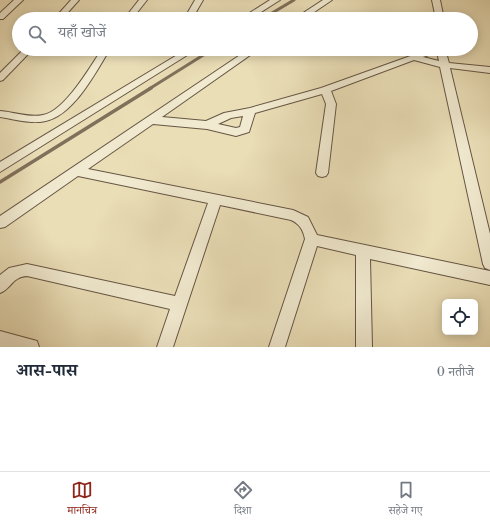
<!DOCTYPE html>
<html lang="hi">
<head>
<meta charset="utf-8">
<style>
	body { margin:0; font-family:"Libre Caslon Text","Noto Serif Devanagari",serif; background:#f6f6f7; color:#1f2937 }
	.controls { position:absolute; right:12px; bottom:12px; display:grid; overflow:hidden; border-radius:6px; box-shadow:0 2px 10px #0003 }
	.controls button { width:36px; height:36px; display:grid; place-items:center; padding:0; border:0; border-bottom:1px solid #e0e1e3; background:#fff; color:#1f2937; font:20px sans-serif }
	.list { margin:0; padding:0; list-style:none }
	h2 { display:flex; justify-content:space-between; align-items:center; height:52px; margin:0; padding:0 16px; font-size:17px }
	h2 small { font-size:13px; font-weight:400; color:#747a83 }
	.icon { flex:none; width:22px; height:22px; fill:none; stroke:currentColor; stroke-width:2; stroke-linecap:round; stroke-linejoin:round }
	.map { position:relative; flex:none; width:490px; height:347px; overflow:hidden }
	.search { position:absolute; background:#fff; box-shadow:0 2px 10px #0003; left:12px; right:12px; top:12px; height:44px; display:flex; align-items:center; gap:10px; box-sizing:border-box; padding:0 14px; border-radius:22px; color:#747a83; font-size:15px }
	.sheet { height:124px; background:#fff }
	nav { display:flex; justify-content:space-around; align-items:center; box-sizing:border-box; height:56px; border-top:1px solid #e0e1e3; background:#fff; font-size:11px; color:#747a83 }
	nav a { display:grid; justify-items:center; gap:2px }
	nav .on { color:#8f2418 }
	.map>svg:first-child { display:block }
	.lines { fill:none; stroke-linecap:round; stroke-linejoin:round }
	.stream-far1 { stroke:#80705b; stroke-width:3 }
	.stream { stroke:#80705b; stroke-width:3.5 }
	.street-casing { stroke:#665644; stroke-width:2 }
	.street { fill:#f1ead0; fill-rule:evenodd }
</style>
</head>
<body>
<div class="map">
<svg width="490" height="347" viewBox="0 0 490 347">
	<rect width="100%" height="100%" fill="#eadeb7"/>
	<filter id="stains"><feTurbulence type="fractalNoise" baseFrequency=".005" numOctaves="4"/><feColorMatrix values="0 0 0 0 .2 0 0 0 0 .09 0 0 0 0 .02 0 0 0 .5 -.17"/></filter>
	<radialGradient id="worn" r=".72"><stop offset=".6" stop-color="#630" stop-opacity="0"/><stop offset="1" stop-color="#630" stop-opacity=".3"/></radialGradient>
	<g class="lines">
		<path class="stream-far1" d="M 262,19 L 294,0
			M 149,89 L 213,49"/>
		<path class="stream" d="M 0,182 L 151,88"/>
		<defs>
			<path id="street" d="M 14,0 L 23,0 L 3,19 L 0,19 L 0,13 Z
				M 71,0 L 79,0 L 62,19 L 54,19 Z
				M 139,0 L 147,0 L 132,19 L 124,19 Z
				M 195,0 L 203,0 L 192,19 L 184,19 Z
				M 270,0 L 280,0 L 250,19 L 240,19 Z
				M 323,0 L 332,0 L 304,19 L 294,19 Z
				M 432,0 L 440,0 L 444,19 L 436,19 Z
				M 24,49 L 33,49 L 3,80 L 0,81 L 0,73 Z
				M 102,49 L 110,49 C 95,73 72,120 40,122 C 27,123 13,119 0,117 L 0,111 C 14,112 29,118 43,115 C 65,111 90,67 102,49 Z
				M 157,49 L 171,49 L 167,52 L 158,51 Z
				M 187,49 L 197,49 L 0,172 L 0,162 Z
				M 249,49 L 259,49 L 162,117 L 206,121 L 224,113 L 250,108 L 321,88 L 430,49 L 445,49 L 449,63 L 490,67 L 490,73 L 450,68 L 490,234 L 490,270 L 485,268 L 483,264 L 440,67 L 414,60 L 331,91 L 336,104 L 328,173 L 326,176 L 322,177 L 318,176 L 316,173 L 326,104 L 322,94 L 255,113 L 249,132 L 236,136 L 207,129 L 153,124 L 88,169 L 293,210 L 308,217 L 317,235 L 490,271 L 490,285 L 370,259 L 372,347 L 356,347 L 356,255 L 317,246 L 285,347 L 269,347 L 305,239 C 303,230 300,224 291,220 L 220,205 L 173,347 L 157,347 L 170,309 L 27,276 C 12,277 12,288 0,293 L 0,275 L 9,268 L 27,264 L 175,296 L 208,203 L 78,176 L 5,227 L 0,228 L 0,216 ZM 437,52 L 439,61 L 423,57 ZM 243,116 L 240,127 L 236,128 L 218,124 L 231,118 Z
				M 0,331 L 37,341 L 39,347 L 0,347 Z"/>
		</defs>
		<use href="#street" class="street-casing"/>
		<use href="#street" class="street"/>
	</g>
	<rect width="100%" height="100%" filter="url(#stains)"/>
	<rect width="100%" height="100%" fill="url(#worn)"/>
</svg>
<div class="controls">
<button><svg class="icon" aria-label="locate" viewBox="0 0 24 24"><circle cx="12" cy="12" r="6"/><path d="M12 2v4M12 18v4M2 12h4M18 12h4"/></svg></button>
</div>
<div class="search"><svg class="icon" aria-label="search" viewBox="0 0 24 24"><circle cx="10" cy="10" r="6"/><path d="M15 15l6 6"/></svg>यहाँ खोजें</div>
</div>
<section class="sheet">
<h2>आस-पास<small>0 नतीजे</small></h2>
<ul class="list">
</ul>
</section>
<nav>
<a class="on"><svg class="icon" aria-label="map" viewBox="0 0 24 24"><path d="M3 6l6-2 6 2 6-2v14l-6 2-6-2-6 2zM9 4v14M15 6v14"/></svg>मानचित्र</a>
<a><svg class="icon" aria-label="directions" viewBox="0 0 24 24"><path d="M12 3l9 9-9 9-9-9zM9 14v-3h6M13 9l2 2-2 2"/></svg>दिशा</a>
<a><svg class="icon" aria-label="saved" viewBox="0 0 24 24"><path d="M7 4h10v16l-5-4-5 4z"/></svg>सहेजे गए</a>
</nav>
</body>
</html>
